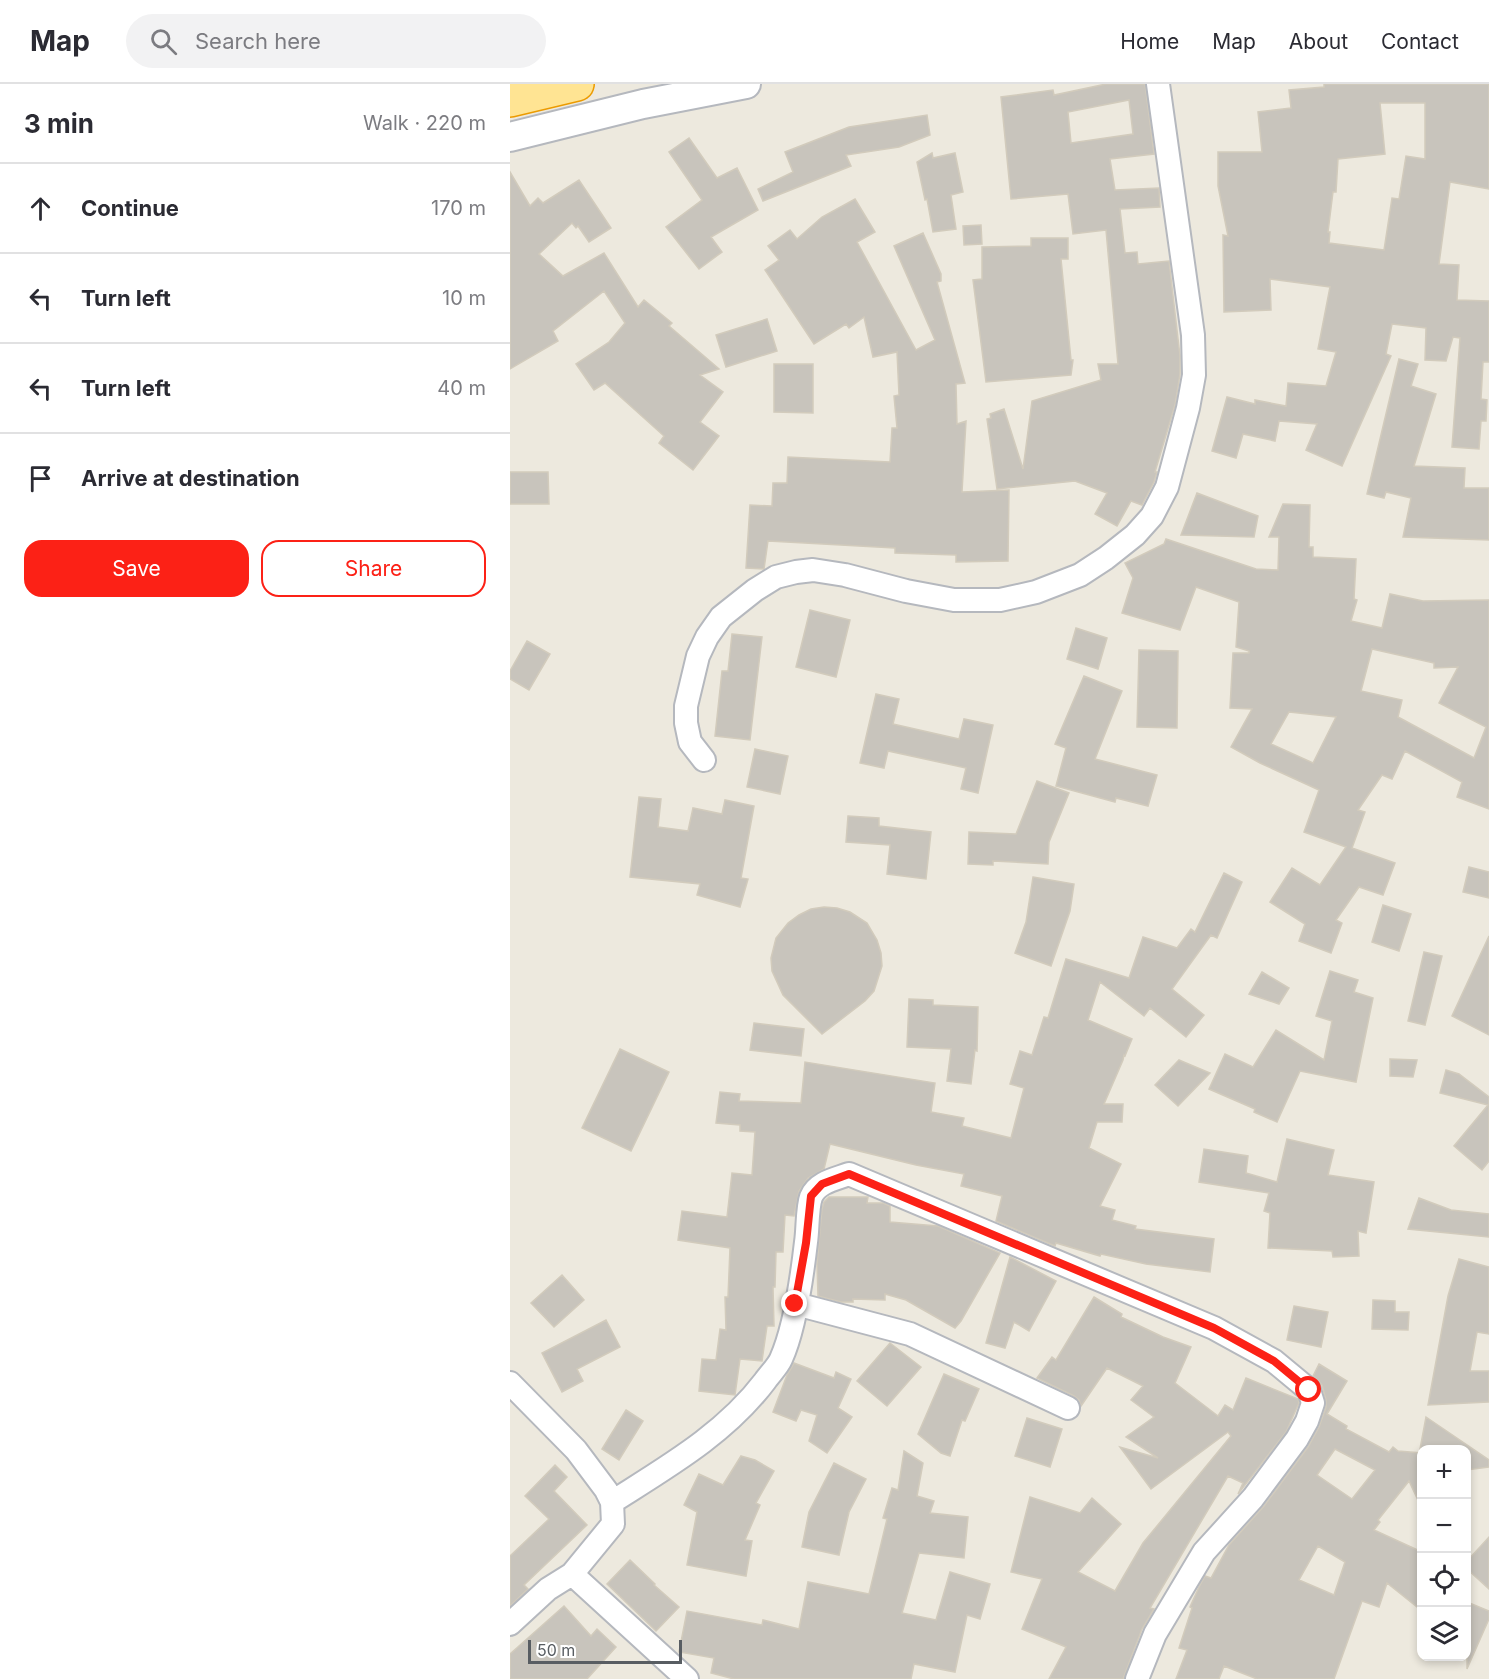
<!DOCTYPE html>
<html lang="en">
<head>
<meta charset="utf-8">
<style>
	body { margin:0; font-family:Inter,sans-serif; background:#f2f2f3; color:#2b2b33 }
	.controls { position:absolute; right:18px; bottom:18px; display:grid; overflow:hidden; border-radius:12px; box-shadow:0 3px 9px #0003 }
	.controls button { width:54px; height:54px; display:grid; place-items:center; padding:0; border:0; border-bottom:2px solid #e1e1e2; background:#fff; color:#2b2b33; font:30px sans-serif }
	.scale { position:absolute; left:18px; bottom:15px; width:154px; box-sizing:border-box; padding-left:6px; border:3px solid #585d62; border-top:0; font-size:16px; line-height:21px; white-space:nowrap; color:#585d62; -webkit-text-stroke:4px #fff; paint-order:stroke }
	.stop { position:absolute; width:18px; height:18px; margin:-14px; border:4px solid #fc2116; border-radius:50%; background:#fff }
	.stop.end { background:#fc2116; border-color:#fff; box-shadow:0 2px 6px #0008 }
	.list { margin:0; padding:0; list-style:none }
	h2 { display:flex; justify-content:space-between; align-items:center; height:78px; margin:0; padding:0 24px; font-size:26px }
	h2 small { font-size:20px; font-weight:400; color:#7c7c81 }
	.list li { display:grid; grid-template-columns:39px 1fr auto; gap:18px; align-items:center; box-sizing:border-box; height:90px; padding:0 24px; border-top:2px solid #e1e1e2 }
	.list b { display:block; font-size:22px; white-space:nowrap }
	.list em { font-size:20px; font-style:normal; color:#7c7c81 }
	.actions { display:flex; gap:12px; padding:18px 24px }
	.actions a { flex:1; padding:14px 0; border:2px solid #fc2116; border-radius:18px; text-align:center; font-size:21px; color:#fc2116 }
	.actions .main { background:#fc2116; color:#fff }
	.icon { flex:none; width:33px; height:33px; fill:none; stroke:currentColor; stroke-width:2; stroke-linecap:round; stroke-linejoin:round }
	.map { position:relative; flex:none; width:979px; height:1595px; overflow:hidden }
	header { display:flex; align-items:center; gap:36px; box-sizing:border-box; height:84px; padding:0 30px; background:#fff; border-bottom:2px solid #e1e1e2 }
	header strong { font-size:28px }
	nav { display:flex; gap:33px; margin-inline-start:auto; font-size:21px }
	.search { width:420px; height:54px; background:#f2f2f3; display:flex; align-items:center; gap:15px; box-sizing:border-box; padding:0 21px; border-radius:33px; color:#7c7c81; font-size:22px }
	main { display:flex }
	aside { flex:1; background:#fff }
	.map>svg:first-child { display:block }
	.building { fill:#c8c4bc; stroke:#d2cbbc; stroke-width:1.5; fill-rule:evenodd }
	.lines { fill:none; stroke-linecap:round; stroke-linejoin:round }
	.minor-casing { stroke:#b5b8be; stroke-width:26 }
	.tertiary-casing { stroke:#b5b8be; stroke-width:32 }
	.trunk-casing { stroke:#ec9b00; stroke-width:36 }
	.minor { stroke:#fff; stroke-width:22 }
	.tertiary { stroke:#fff; stroke-width:28 }
	.trunk { stroke:#ffe493; stroke-width:33 }
	.route { stroke:#fc2116; stroke-width:8 }
</style>
</head>
<body>
<header>
<strong>Map</strong>
<div class="search"><svg class="icon" aria-label="search" viewBox="0 0 24 24"><circle cx="10" cy="10" r="6"/><path d="M15 15l6 6"/></svg>Search here</div>
<nav><a>Home</a><a>Map</a><a>About</a><a>Contact</a></nav>
</header>
<main>
<aside>
<h2>3 min<small>Walk · 220 m</small></h2>
<ul class="list">
<li><svg class="icon" aria-label="ahead" viewBox="0 0 24 24"><path d="M12 20V5M6 11l6-6 6 6"/></svg><div><b>Continue</b></div><em>170 m</em></li>
<li><svg class="icon" aria-label="left" viewBox="0 0 24 24"><path d="M17 20v-9H6M10 6l-5 5 5 5"/></svg><div><b>Turn left</b></div><em>10 m</em></li>
<li><svg class="icon" aria-label="left" viewBox="0 0 24 24"><path d="M17 20v-9H6M10 6l-5 5 5 5"/></svg><div><b>Turn left</b></div><em>40 m</em></li>
<li><svg class="icon" aria-label="arrive" viewBox="0 0 24 24"><path d="M6 21V4h12l-3 4 3 4H6"/></svg><div><b>Arrive at destination</b></div></li>
</ul>
<div class="actions"><a class="main">Save</a><a>Share</a></div>
</aside>
<div class="map">
<svg width="979" height="1595" viewBox="0 0 979 1595">
	<rect width="100%" height="100%" fill="#ede9de"/>
	<path class="building" d="M 596,0 L 635,0 L 644,70 L 600,75 L 605,106 L 649,104 L 650,123 L 610,125 L 615,169 L 627,168 L 628,180 L 659,177 L 670,272 L 670,290 L 665,321 L 645,388 L 647,388 L 644,398 L 632,421 L 621,417 L 607,442 L 585,430 L 597,409 L 565,397 L 487,405 L 477,335 L 481,334 L 480,330 L 494,325 L 513,385 L 522,317 L 591,296 L 588,280 L 608,280 L 596,146 L 563,150 L 558,110 L 501,115 L 491,13 L 543,6 L 544,11 ZM 619,16 L 623,50 L 561,59 L 558,28 Z
		M 814,0 L 979,0 L 979,105 L 940,98 L 929,180 L 949,181 L 947,216 L 979,217 L 979,278 L 973,278 L 971,315 L 977,316 L 976,337 L 971,337 L 969,365 L 942,363 L 950,254 L 943,253 L 936,277 L 915,276 L 916,244 L 882,240 L 876,270 L 881,272 L 832,382 L 796,366 L 807,340 L 769,337 L 765,357 L 733,350 L 726,374 L 702,367 L 717,313 L 745,320 L 745,316 L 776,322 L 778,299 L 816,302 L 826,268 L 808,265 L 820,203 L 760,195 L 761,226 L 714,228 L 713,151 L 718,152 L 708,102 L 708,68 L 752,68 L 748,28 L 781,24 L 779,6 L 814,3 ZM 870,19 L 915,19 L 915,75 L 896,72 L 889,115 L 882,114 L 874,166 L 819,159 L 820,148 L 818,148 L 823,108 L 826,108 L 828,75 L 875,70 Z
		M 417,31 L 420,51 L 389,63 L 336,71 L 341,82 L 253,117 L 248,105 L 283,88 L 275,68 L 339,43 Z
		M 179,54 L 207,94 L 227,84 L 248,126 L 201,153 L 212,168 L 189,185 L 156,143 L 192,116 L 159,68 Z
		M 422,69 L 423,74 L 445,69 L 453,108 L 441,111 L 446,145 L 423,148 L 417,115 L 415,116 L 407,78 Z
		M 0,88 L 20,122 L 28,114 L 33,119 L 69,96 L 101,144 L 79,158 L 68,142 L 66,144 L 62,139 L 29,170 L 53,192 L 94,169 L 128,223 L 134,216 L 162,239 L 159,242 L 209,285 L 190,291 L 213,308 L 190,338 L 209,352 L 183,386 L 149,359 L 154,352 L 95,299 L 84,306 L 66,280 L 99,258 L 115,239 L 94,207 L 43,247 L 48,257 L 0,285 Z
		M 345,115 L 365,148 L 347,158 L 406,266 L 425,256 L 384,162 L 413,149 L 431,190 L 431,197 L 427,198 L 455,299 L 446,300 L 447,340 L 456,337 L 452,408 L 499,406 L 498,477 L 446,478 L 446,471 L 385,469 L 385,464 L 258,457 L 254,485 L 236,484 L 240,421 L 262,422 L 263,399 L 277,399 L 278,373 L 380,378 L 382,344 L 387,344 L 384,312 L 389,311 L 387,268 L 363,273 L 354,233 L 339,244 L 336,240 L 304,260 L 255,186 L 269,176 L 258,162 L 280,146 L 287,155 L 312,133 Z
		M 471,141 L 472,160 L 454,161 L 453,142 Z
		M 521,154 L 558,154 L 558,175 L 551,175 L 561,276 L 563,276 L 561,291 L 476,298 L 463,196 L 472,195 L 472,163 L 521,162 Z
		M 257,235 L 267,267 L 216,283 L 206,251 Z
		M 889,275 L 908,280 L 901,302 L 926,310 L 904,382 L 955,384 L 954,404 L 979,404 L 979,456 L 893,453 L 901,414 L 876,408 L 874,414 L 857,410 Z
		M 264,280 L 303,280 L 303,329 L 264,328 Z
		M 0,388 L 38,388 L 39,420 L 0,420 Z
		M 687,409 L 748,432 L 744,453 L 671,451 Z
		M 773,420 L 800,421 L 799,463 L 803,463 L 803,473 L 846,475 L 844,515 L 847,516 L 841,537 L 872,544 L 880,510 L 913,517 L 979,516 L 979,725 L 947,713 L 952,698 L 895,667 L 882,695 L 872,691 L 848,726 L 855,728 L 842,764 L 885,779 L 873,811 L 849,803 L 826,836 L 832,839 L 821,869 L 789,857 L 795,840 L 760,818 L 782,784 L 810,801 L 836,763 L 794,748 L 809,706 L 750,679 L 721,663 L 742,625 L 720,624 L 723,569 L 739,569 L 739,567 L 726,563 L 729,518 L 686,503 L 670,546 L 612,529 L 623,494 L 615,479 L 654,460 L 656,455 L 746,485 L 768,486 L 769,453 L 759,453 ZM 862,565 L 924,579 L 924,584 L 948,583 L 929,619 L 976,643 L 964,674 L 888,633 L 892,616 L 851,607 ZM 779,628 L 826,633 L 803,679 L 761,660 Z
		M 300,526 L 340,536 L 326,593 L 286,583 Z
		M 566,544 L 597,554 L 588,585 L 557,575 Z
		M 222,550 L 252,553 L 240,656 L 205,652 L 212,587 L 218,587 Z
		M 17,557 L 40,570 L 19,606 L 0,595 L 0,587 Z
		M 629,566 L 668,567 L 667,644 L 627,643 Z
		M 574,592 L 612,607 L 585,675 L 647,691 L 638,722 L 606,714 L 605,718 L 546,702 L 556,664 L 545,660 Z
		M 366,610 L 389,615 L 383,640 L 449,655 L 454,635 L 483,641 L 468,709 L 451,705 L 456,684 L 378,667 L 374,684 L 350,679 Z
		M 245,665 L 278,672 L 270,710 L 237,703 Z
		M 527,697 L 559,709 L 539,758 L 538,780 L 483,777 L 483,781 L 458,780 L 459,748 L 506,750 Z
		M 129,713 L 151,715 L 148,743 L 178,747 L 183,724 L 212,730 L 215,716 L 244,722 L 231,794 L 238,795 L 230,823 L 187,811 L 190,800 L 120,793 Z
		M 338,732 L 369,734 L 369,742 L 421,748 L 416,795 L 377,790 L 380,761 L 336,758 Z
		M 959,783 L 979,788 L 979,814 L 953,808 Z
		M 714,789 L 732,798 L 707,854 L 701,851 L 662,905 L 694,931 L 676,953 L 640,924 L 634,932 L 590,898 L 578,936 L 622,955 L 615,972 L 614,971 L 613,976 L 594,1020 L 613,1020 L 612,1038 L 587,1038 L 579,1064 L 611,1080 L 590,1122 L 605,1126 L 602,1136 L 626,1142 L 625,1145 L 704,1155 L 700,1188 L 636,1180 L 591,1170 L 590,1172 L 546,1159 L 545,1162 L 486,1137 L 492,1112 L 451,1102 L 454,1090 L 406,1081 L 320,1060 L 314,1085 L 298,1094 L 289,1107 L 284,1132 L 275,1131 L 273,1168 L 266,1168 L 265,1203 L 263,1203 L 264,1242 L 257,1242 L 252,1277 L 230,1275 L 225,1311 L 189,1307 L 192,1275 L 206,1276 L 210,1245 L 216,1246 L 215,1213 L 218,1213 L 220,1164 L 168,1156 L 172,1127 L 217,1133 L 222,1089 L 242,1091 L 245,1048 L 230,1047 L 230,1041 L 206,1039 L 210,1008 L 230,1010 L 229,1017 L 291,1019 L 295,978 L 425,999 L 421,1028 L 454,1034 L 452,1042 L 501,1054 L 514,1004 L 500,1000 L 510,967 L 522,971 L 534,933 L 538,934 L 556,875 L 619,894 L 633,853 L 667,864 L 681,845 L 685,848 Z
		M 523,793 L 564,800 L 560,827 L 541,882 L 505,869 L 516,838 Z
		M 873,821 L 901,830 L 889,867 L 862,858 Z
		M 314,823 L 327,824 L 340,828 L 357,839 L 367,856 L 371,869 L 372,882 L 364,907 L 355,917 L 312,950 L 273,911 L 262,887 L 261,874 L 266,854 L 278,839 L 289,831 L 301,825 Z
		M 979,852 L 979,951 L 942,932 Z
		M 914,868 L 932,872 L 915,941 L 898,937 Z
		M 820,887 L 848,896 L 844,908 L 863,914 L 846,998 L 790,987 L 767,1038 L 744,1028 L 745,1025 L 699,1005 L 715,970 L 743,983 L 766,946 L 814,976 L 822,937 L 806,932 Z
		M 752,888 L 779,904 L 769,920 L 739,910 Z
		M 399,915 L 423,916 L 423,921 L 468,923 L 467,967 L 465,966 L 461,1000 L 437,997 L 441,965 L 397,963 Z
		M 244,939 L 294,945 L 291,972 L 240,966 Z
		M 110,965 L 159,988 L 121,1067 L 72,1044 Z
		M 880,975 L 907,976 L 903,993 L 880,992 Z
		M 669,976 L 700,989 L 668,1022 L 645,1001 Z
		M 936,986 L 949,990 L 979,1013 L 979,1077 L 972,1086 L 944,1062 L 978,1021 L 930,1009 Z
		M 777,1055 L 824,1066 L 818,1091 L 864,1098 L 856,1149 L 848,1147 L 849,1172 L 823,1173 L 822,1167 L 758,1164 L 760,1129 L 754,1127 L 759,1109 L 689,1098 L 694,1065 L 738,1072 L 736,1089 L 767,1098 Z
		M 319,1113 L 358,1113 L 357,1119 L 373,1119 L 380,1122 L 380,1138 L 428,1142 L 490,1169 L 451,1237 L 445,1244 L 396,1216 L 375,1210 L 375,1216 L 343,1215 L 343,1218 L 331,1218 L 308,1212 L 307,1180 L 312,1125 L 314,1118 Z
		M 909,1114 L 941,1126 L 979,1130 L 979,1153 L 898,1145 Z
		M 500,1173 L 546,1197 L 519,1247 L 504,1238 L 495,1264 L 476,1259 Z
		M 949,1175 L 979,1183 L 979,1250 L 967,1248 L 960,1287 L 979,1287 L 979,1318 L 918,1321 L 938,1212 Z
		M 52,1191 L 74,1216 L 44,1243 L 21,1219 Z
		M 584,1213 L 612,1230 L 611,1233 L 653,1253 L 681,1263 L 665,1299 L 708,1332 L 715,1321 L 723,1326 L 736,1294 L 788,1315 L 789,1319 L 776,1348 L 728,1410 L 733,1399 L 718,1392 L 640,1524 L 644,1525 L 632,1545 L 613,1595 L 539,1595 L 556,1563 L 512,1545 L 532,1495 L 501,1488 L 520,1413 L 570,1429 L 582,1414 L 611,1440 L 568,1488 L 605,1507 L 633,1459 L 721,1352 L 718,1348 L 641,1405 L 610,1363 L 648,1374 L 616,1353 L 644,1333 L 621,1316 L 633,1302 L 597,1284 L 571,1322 L 569,1316 L 564,1312 L 527,1294 L 542,1273 L 546,1276 Z
		M 863,1216 L 885,1217 L 885,1228 L 899,1228 L 898,1246 L 862,1245 Z
		M 784,1222 L 818,1228 L 811,1263 L 777,1256 Z
		M 96,1236 L 110,1263 L 67,1285 L 73,1297 L 52,1308 L 32,1269 Z
		M 380,1259 L 411,1283 L 377,1322 L 347,1297 Z
		M 284,1279 L 324,1294 L 326,1288 L 341,1295 L 328,1324 L 342,1333 L 317,1369 L 299,1357 L 307,1331 L 291,1326 L 286,1337 L 263,1328 L 277,1291 Z
		M 809,1280 L 837,1297 L 817,1330 L 837,1342 L 836,1345 L 879,1368 L 883,1363 L 888,1367 L 912,1369 L 912,1425 L 899,1397 L 868,1436 L 870,1438 L 864,1446 L 912,1468 L 912,1527 L 877,1499 L 869,1523 L 852,1517 L 824,1595 L 747,1595 L 714,1582 L 709,1595 L 666,1595 L 677,1566 L 669,1564 L 682,1524 L 680,1523 L 689,1503 L 695,1492 L 701,1494 L 719,1461 L 754,1422 L 798,1363 L 809,1343 L 816,1323 L 816,1316 L 812,1301 L 803,1292 ZM 825,1365 L 865,1386 L 842,1415 L 807,1391 ZM 808,1462 L 835,1478 L 824,1511 L 789,1496 Z
		M 434,1290 L 469,1305 L 455,1337 L 452,1336 L 440,1372 L 431,1369 L 408,1350 Z
		M 116,1326 L 133,1337 L 109,1376 L 92,1365 Z
		M 916,1333 L 979,1376 L 979,1383 L 957,1386 L 957,1365 L 910,1365 Z
		M 517,1334 L 552,1345 L 540,1383 L 505,1372 Z
		M 394,1367 L 413,1379 L 407,1412 L 424,1417 L 420,1429 L 458,1433 L 454,1474 L 409,1469 L 392,1529 L 426,1536 L 440,1488 L 480,1500 L 470,1535 L 457,1531 L 445,1588 L 404,1580 L 401,1595 L 224,1595 L 201,1589 L 204,1574 L 169,1568 L 177,1527 L 252,1541 L 253,1536 L 289,1545 L 298,1498 L 359,1510 L 377,1435 L 373,1434 L 382,1404 L 388,1406 Z
		M 231,1372 L 245,1376 L 264,1387 L 246,1419 L 250,1421 L 235,1456 L 242,1457 L 236,1492 L 177,1481 L 187,1428 L 174,1421 L 189,1390 L 213,1401 Z
		M 324,1379 L 356,1395 L 339,1428 L 329,1471 L 292,1463 L 299,1428 Z
		M 45,1381 L 57,1393 L 44,1407 L 77,1441 L 14,1501 L 18,1505 L 0,1522 L 0,1472 L 39,1435 L 15,1412 Z
		M 979,1453 L 979,1505 L 957,1485 L 957,1477 Z
		M 120,1476 L 145,1500 L 144,1501 L 169,1523 L 146,1547 L 97,1500 Z
		M 957,1518 L 979,1527 L 979,1535 L 957,1585 Z
		M 54,1522 L 81,1552 L 87,1545 L 106,1563 L 77,1595 L 0,1595 L 0,1570 Z"/>
	<g class="lines">
		<defs>
			<path id="minor" d="M 194,676 L 180,658 L 176,639 L 176,622 L 188,572 L 197,553 L 211,533 L 245,506 L 266,493 L 286,488 L 303,486 L 335,491 L 396,507 L 444,516 L 490,516 L 526,508 L 570,491 L 596,474 L 625,451 L 642,432 L 657,403 L 678,324 L 684,291 L 683,251 L 648,0
				M 286,1220 L 400,1250 L 558,1324
				M 0,1299 L 66,1366 L 96,1406 L 102,1418 L 103,1440 L 62,1490 L 38,1505 L 0,1540
				M 102,1418 C 157,1383 215,1350 255,1297 C 260,1290 268,1282 271,1275 C 285,1244 292,1193 296,1158 C 298,1146 297,1124 301,1113 C 307,1098 326,1095 339,1090 L 704,1244 L 764,1277 L 799,1306 L 803,1319 L 797,1337 L 787,1355 L 743,1414 L 694,1468 L 645,1550 L 627,1595
				M 62,1490 L 177,1595"/>
			<path id="tertiary" d="M 0,53 L 133,20 L 236,0"/>
			<path id="trunk" d="M 0,16 L 67,0"/>
		</defs>
		<use href="#minor" class="minor-casing"/>
		<use href="#tertiary" class="tertiary-casing"/>
		<use href="#trunk" class="trunk-casing"/>
		<use href="#minor" class="minor"/>
		<use href="#tertiary" class="tertiary"/>
		<use href="#trunk" class="trunk"/>
	</g>
	<g class="lines">
		<path class="route" d="M 285,1220 L 296,1159 L 301,1112 L 312,1100 L 339,1090 L 704,1244 L 764,1277 L 799,1306"/>
	</g>
</svg>
<div class="controls">
<button>+</button>
<button>−</button>
<button><svg class="icon" aria-label="locate" viewBox="0 0 24 24"><circle cx="12" cy="12" r="6"/><path d="M12 2v4M12 18v4M2 12h4M18 12h4"/></svg></button>
<button><svg class="icon" aria-label="layers" viewBox="0 0 24 24"><path d="M12 4l9 5-9 5-9-5zM3 14l9 5 9-5"/></svg></button>
</div>
<div class="scale">50 m</div>
<div class="stop" style="left:799px;top:1306px"></div>
<div class="stop end" style="left:285px;top:1220px"></div>
</div>
</main>
</body>
</html>
